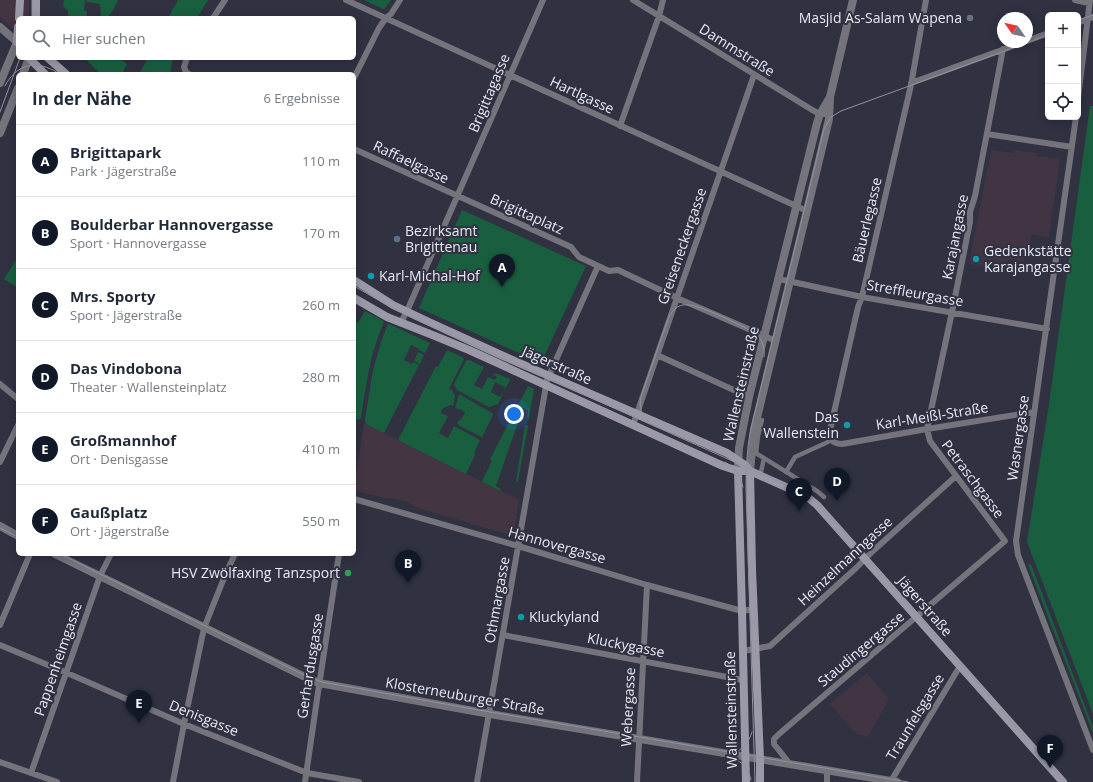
<!DOCTYPE html>
<html lang="de">
<head>
<meta charset="utf-8">
<style>
	body { margin:0; font-family:"Open Sans",sans-serif; background:#f6f6f7; color:#1f2937 }
	.controls { position:absolute; right:12px; top:12px; display:grid; overflow:hidden; border-radius:6px; box-shadow:0 2px 10px #0003 }
	.controls button { width:36px; height:36px; display:grid; place-items:center; padding:0; border:0; border-bottom:1px solid #e0e1e3; background:#fff; color:#1f2937; font:20px sans-serif }
	.compass { position:absolute; left:997px; top:12px; width:36px; height:36px; border-radius:50%; background:#fff; box-shadow:0 2px 10px #0003; rotate:304deg }
	.you { position:absolute; left:514px; top:414px; width:14px; height:14px; margin:-10px; border:3px solid #fff; border-radius:50%; background:#1a73e8; box-shadow:0 0 0 6px #1a73e833 }
	.badge { display:grid; place-items:center; width:26px; height:26px; border-radius:50%; background:#111827; color:#fff; font-size:13px; font-weight:700 }
	.pin { position:absolute; translate:-50% -33px; filter:drop-shadow(0 1px 2px #0008) }
	.pin::after { content:''; position:absolute; top:21px; width:14px; height:12px; background:inherit; clip-path:polygon(0 0,100% 0,50% 100%) }
	.list { margin:0; padding:0; list-style:none }
	h2 { display:flex; justify-content:space-between; align-items:center; height:52px; margin:0; padding:0 16px; font-size:17px }
	h2 small { font-size:13px; font-weight:400; color:#747a83 }
	.list li { display:grid; grid-template-columns:26px 1fr auto; gap:12px; align-items:center; box-sizing:border-box; height:72px; padding:0 16px; border-top:1px solid #e0e1e3 }
	.list b { display:block; font-size:15px; white-space:nowrap }
	.list p { margin:0; font-size:13px; white-space:nowrap; color:#747a83 }
	.list em { font-size:13px; font-style:normal; color:#747a83 }
	.icon { flex:none; width:22px; height:22px; fill:none; stroke:currentColor; stroke-width:2; stroke-linecap:round; stroke-linejoin:round }
	.map { position:relative; flex:none; width:1093px; height:782px; overflow:hidden }
	.search { position:absolute; background:#fff; box-shadow:0 2px 10px #0003; left:16px; top:16px; width:340px; height:44px; display:flex; align-items:center; gap:10px; box-sizing:border-box; padding:0 14px; border-radius:6px; color:#747a83; font-size:15px }
	.panel { position:absolute; background:#fff; box-shadow:0 2px 10px #0003; left:16px; top:72px; width:340px; height:484px; border-radius:6px }
	.map>svg:first-child { display:block }
	.commercial { fill:#433542 }
	.education { fill:#413544 }
	.green { fill:#195f3f }
	.lines { fill:none; stroke-linecap:round; stroke-linejoin:round }
	.pedestrian { stroke:#75747d; stroke-width:4.5 }
	.minor { stroke:#75747d; stroke-width:6 }
	.tertiary { stroke:#75747d; stroke-width:8 }
	.secondary { stroke:#9b99a7; stroke-width:8 }
	.tram { stroke:#9192a0; stroke-width:1 }
	.worship-dot { fill:#6b7280; stroke:#303141; stroke-width:1.5 }
	.service-dot { fill:#5c6f8a; stroke:#303141; stroke-width:1.5 }
	.culture-dot { fill:#0f9aa8; stroke:#303141; stroke-width:1.5 }
	.leisure-dot { fill:#2e9e5b; stroke:#303141; stroke-width:1.5 }
	.labels { text-anchor:middle; stroke-width:4; stroke-linejoin:round; paint-order:stroke }
	.poi-label { font-size:14px; fill:#e7e8f3; stroke:#303141; text-anchor:start }
	.street-label { font-size:14px; fill:#e7e8f3; stroke:#303141 }
</style>
</head>
<body>
<div class="map">
<svg width="1093" height="782" viewBox="0 0 1093 782">
	<rect width="100%" height="100%" fill="#303141"/>
	<path class="commercial" d="M 0,0 L 29,0 L 29,18 L 18,18 L 18,28 L 13,29 L 0,17 Z
		M 364,423 L 519,500 L 513,536 L 418,508 L 407,502 L 391,498 L 384,498 L 354,490 Z"/>
	<path class="education" d="M 991,150 L 1014,153 L 1015,150 L 1037,153 L 1037,156 L 1060,159 L 1049,237 L 1032,235 L 1029,248 L 1026,248 L 1024,262 L 1008,260 L 1006,271 L 969,264 Z
		M 867,673 L 889,699 L 868,737 L 856,734 L 830,704 Z"/>
	<path class="green" d="M 64,0 L 85,0 L 84,10 L 87,12 L 86,18 L 68,18 L 68,11 L 63,6 Z
		M 86,0 L 118,0 L 113,10 L 108,17 L 101,16 L 100,4 L 87,2 Z
		M 178,0 L 208,0 L 197,18 L 168,18 Z
		M 364,0 L 391,0 L 385,8 L 383,9 Z
		M 84,58 L 119,58 L 127,64 L 122,74 L 101,74 Z
		M 148,58 L 173,58 L 170,74 L 139,74 Z
		M 1090,106 L 1093,106 L 1093,714 L 1027,542 L 1048,411 Z
		M 462,210 L 586,266 L 541,363 L 419,308 Z
		M 16,260 L 18,261 L 18,288 L 4,279 Z
		M 365,311 L 382,320 L 384,322 C 370,353 366,385 361,418 L 359,420 L 354,418 L 354,326 L 356,322 L 358,323 Z
		M 388,324 L 389,324 L 430,343 L 425,353 L 419,350 L 419,349 L 411,345 L 404,360 L 412,364 L 413,362 L 419,365 L 384,433 L 366,424 L 365,419 L 373,370 L 382,339 Z
		M 447,350 L 462,357 L 464,359 L 449,389 L 453,391 L 453,392 L 455,396 L 453,406 L 450,405 L 442,409 L 441,413 L 448,416 L 439,433 L 448,438 L 454,426 L 480,440 L 474,453 L 475,455 L 466,474 L 398,440 L 436,366 L 438,367 Z
		M 418,352 L 424,355 L 420,364 L 414,361 Z
		M 467,360 L 469,360 L 484,367 L 474,385 L 482,389 L 488,377 L 495,380 L 497,377 L 494,375 L 495,373 L 510,379 L 510,380 L 504,391 L 505,387 L 495,382 L 491,392 L 500,397 L 503,393 L 503,394 L 498,404 L 489,407 L 457,390 L 454,384 L 455,382 L 466,361 Z
		M 528,386 L 534,389 L 534,391 L 529,416 L 529,418 L 527,418 L 528,411 L 523,408 L 496,486 L 501,489 L 500,491 L 483,482 L 482,481 L 492,461 L 490,459 Z
		M 459,394 L 492,413 L 493,415 L 482,437 L 459,426 L 457,422 L 461,419 L 465,413 L 464,411 L 455,408 Z
		M 525,425 L 527,425 L 528,426 L 518,481 L 517,482 L 516,481 Z
		M 1031,564 L 1093,727 L 1093,733 L 1028,565 Z"/>
	<g class="lines">
		<path class="pedestrian" d="M 754,452 L 817,491 L 824,497
			M 756,453 L 758,436 L 762,420
			M 761,472 L 764,458
			M 786,472 L 795,457 L 828,442 L 831,439"/>
		<path class="minor" d="M 346,0 L 807,211
			M 633,0 L 814,111 L 820,114 L 830,114
			M 926,0 L 911,85 L 862,297 L 858,307 L 830,430 C 831,441 831,443 842,444 L 927,429 L 1034,412
			M 1075,0 L 1089,3
			M 213,18 L 225,0
			M 1078,23 L 1093,17
			M 1027,41 L 1048,33
			M 187,58 L 184,67 L 186,72 L 189,74
			M 354,78 L 379,28 L 386,18 L 391,14 L 400,0
			M 911,83 L 1024,42
			M 1078,99 L 1090,0
			M 1076,117 L 1016,541 L 1018,555 L 1093,750
			M 620,126 L 659,16 L 663,0
			M 987,134 L 1072,147
			M 354,149 L 571,247 L 579,257 L 609,271 L 618,270 L 677,298 L 776,341
			M 779,279 L 862,297 L 1047,329
			M 401,322 L 407,311 L 543,0
			M 657,355 L 749,397
			M 0,384 L 18,399
			M 633,425 L 754,75
			M 0,462 L 18,425
			M 354,499 L 518,546 L 647,585 L 742,611 L 754,609
			M 0,625 L 30,554
			M 503,635 L 743,680
			M 0,645 L 67,673 L 184,724 L 307,773 L 359,782
			M 743,651 L 770,646 L 856,568 L 873,551 L 956,476
			M 0,762 L 57,782
			M 790,764 L 774,744 L 774,739 L 779,734 L 1005,541 L 930,441 L 927,429 L 952,312 L 970,222 L 970,212 L 975,196 L 1003,49
			M 827,770 L 827,782
			M 31,773 L 100,576 L 111,554
			M 891,781 L 960,666
			M 173,782 L 184,724 L 204,628 L 226,573 L 235,554
			M 305,782 L 317,699 L 339,554
			M 477,782 L 547,380 L 598,266
			M 637,782 L 647,585"/>
		<path class="tertiary" d="M 0,27 L 17,42 L 0,83
			M 23,74 L 29,58
			M 0,133 L 18,88
			M 738,466 L 739,448 L 749,397 L 817,123 L 820,114 L 830,97 L 853,0
			M 750,471 L 754,430 L 829,119 L 830,99
			M 0,526 L 18,536
			M 55,554 L 305,677 L 319,683 L 490,714 L 897,782"/>
		<path class="secondary" d="M 36,0 L 36,18
			M 19,18 L 20,0
			M 17,42 L 18,27
			M 29,58 L 45,74
			M 48,58 L 66,74
			M 354,280 L 393,305 L 429,322 L 501,355 L 727,453 L 745,465 L 750,471
			M 354,298 L 387,317 L 435,336 L 469,350 L 723,466 L 738,471 L 750,471 L 806,496 L 817,505 L 1063,782
			M 738,471 L 742,611 L 746,782
			M 750,471 L 752,569 L 760,759 L 760,782"/>
		<path class="tram" d="M 32,0 L 32,18
			M 1078,20 L 1093,15
			M 5,86 C 16,64 37,59 58,73
			M 0,112 L 20,58
			M 354,286 L 392,308 L 415,319 L 795,489 L 809,496 L 822,507 L 1065,782
			M 649,422 C 641,415 639,407 641,397 L 668,319 C 671,312 676,306 683,305 C 696,302 737,324 750,330 C 761,336 765,345 764,357
			M 725,462 C 735,468 740,476 743,487
			M 0,528 L 18,537
			M 60,554 L 304,675 L 322,682 L 490,712 L 908,782
			M 733,753 C 743,750 749,742 752,732
			M 727,756 C 740,760 748,766 751,780
			M 755,782 L 746,488 C 746,468 747,448 751,428 L 824,129 L 831,117 L 841,111 L 1048,35"/>
	</g>
	<circle class="worship-dot" cx="970" cy="18" r="4"/>
	<circle class="service-dot" cx="397" cy="239" r="4"/>
	<g class="culture-dot">
		<circle cx="976" cy="259" r="4"/>
		<circle cx="371" cy="276" r="4"/>
		<circle cx="847" cy="425" r="4"/>
		<circle cx="521" cy="617" r="4"/>
	</g>
	<circle class="leisure-dot" cx="348" cy="573" r="4"/>
	<g class="labels">
		<g class="poi-label">
			<text x="962" y="23" text-anchor="end">Masjid As-Salam Wapena</text>
			<text x="405" y="236">Bezirksamt<tspan x="405" dy="16">Brigittenau</tspan></text>
			<text x="984" y="256">Gedenkstätte<tspan x="984" dy="16">Karajangasse</tspan></text>
			<text x="379" y="281">Karl-Michal-Hof</text>
			<text x="839" y="422" text-anchor="end">Das<tspan x="839" dy="16">Wallenstein</tspan></text>
			<text x="340" y="578" text-anchor="end">HSV Zwölfaxing Tanzsport</text>
			<text x="529" y="622">Kluckyland</text>
		</g>
		<g class="street-label">
			<text transform="translate(737 50) rotate(32)" y="5">Dammstraße</text>
			<text transform="translate(489 93) rotate(-67)" y="5">Brigittagasse</text>
			<text transform="translate(582 95) rotate(25)" y="5">Hartlgasse</text>
			<text transform="translate(411 162) rotate(25)" y="5">Raffaelgasse</text>
			<text transform="translate(527 214) rotate(24)" y="5">Brigittaplatz</text>
			<text transform="translate(867 220) rotate(-77)" y="5">Bäuerlegasse</text>
			<text transform="translate(955 237) rotate(-79)" y="5">Karajangasse</text>
			<text transform="translate(682 246) rotate(-71)" y="5">Greiseneckergasse</text>
			<text transform="translate(915 293) rotate(10)" y="5">Streffleurgasse</text>
			<text transform="translate(557 365) rotate(24)" y="5">Jägerstraße</text>
			<text transform="translate(741 384) rotate(-77)" y="5">Wallensteinstraße</text>
			<text transform="translate(932 416) rotate(-9)" y="5">Karl-Meißl-Straße</text>
			<text transform="translate(1018 438) rotate(-82)" y="5">Wasnergasse</text>
			<text transform="translate(973 479) rotate(53)" y="5">Petraschgasse</text>
			<text transform="translate(557 545) rotate(16)" y="5">Hannovergasse</text>
			<text transform="translate(845 561) rotate(-43)" y="5">Heinzelmanngasse</text>
			<text transform="translate(497 600) rotate(-80)" y="5">Othmargasse</text>
			<text transform="translate(925 606) rotate(49)" y="5">Jägerstraße</text>
			<text transform="translate(626 645) rotate(11)" y="5">Kluckygasse</text>
			<text transform="translate(861 649) rotate(-40)" y="5">Staudingergasse</text>
			<text transform="translate(58 659) rotate(-71)" y="5">Pappenheimgasse</text>
			<text transform="translate(310 666) rotate(-81)" y="5">Gerhardusgasse</text>
			<text transform="translate(465 696) rotate(10)" y="5">Klosterneuburger Straße</text>
			<text transform="translate(628 707) rotate(-87)" y="5">Webergasse</text>
			<text transform="translate(731 710) rotate(-91)" y="5">Wallensteinstraße</text>
			<text transform="translate(915 717) rotate(-59)" y="5">Traunfelsgasse</text>
			<text transform="translate(204 718) rotate(22)" y="5">Denisgasse</text>
		</g>
	</g>
</svg>
<div class="controls">
<button>+</button>
<button>−</button>
<button><svg class="icon" aria-label="locate" viewBox="0 0 24 24"><circle cx="12" cy="12" r="6"/><path d="M12 2v4M12 18v4M2 12h4M18 12h4"/></svg></button>
</div>
<svg class="compass" viewBox="-18 -18 36 36"><path d="M0-13l5 13h-10z" fill="#e53935"/><path d="M0 13l5-13h-10z" fill="#747a83"/></svg>
<div class="you"></div>
<div class="pin badge" style="left:502px;top:287px">A</div>
<div class="pin badge" style="left:408px;top:583px">B</div>
<div class="pin badge" style="left:799px;top:511px">C</div>
<div class="pin badge" style="left:837px;top:501px">D</div>
<div class="pin badge" style="left:139px;top:723px">E</div>
<div class="pin badge" style="left:1050px;top:768px">F</div>
<div class="search"><svg class="icon" aria-label="search" viewBox="0 0 24 24"><circle cx="10" cy="10" r="6"/><path d="M15 15l6 6"/></svg>Hier suchen</div>
<section class="panel">
<h2>In der Nähe<small>6 Ergebnisse</small></h2>
<ul class="list">
<li><span class="badge">A</span><div><b>Brigittapark</b><p>Park · Jägerstraße</p></div><em>110 m</em></li>
<li><span class="badge">B</span><div><b>Boulderbar Hannovergasse</b><p>Sport · Hannovergasse</p></div><em>170 m</em></li>
<li><span class="badge">C</span><div><b>Mrs. Sporty</b><p>Sport · Jägerstraße</p></div><em>260 m</em></li>
<li><span class="badge">D</span><div><b>Das Vindobona</b><p>Theater · Wallensteinplatz</p></div><em>280 m</em></li>
<li><span class="badge">E</span><div><b>Großmannhof</b><p>Ort · Denisgasse</p></div><em>410 m</em></li>
<li><span class="badge">F</span><div><b>Gaußplatz</b><p>Ort · Jägerstraße</p></div><em>550 m</em></li>
</ul>
</section>
</div>
</body>
</html>
